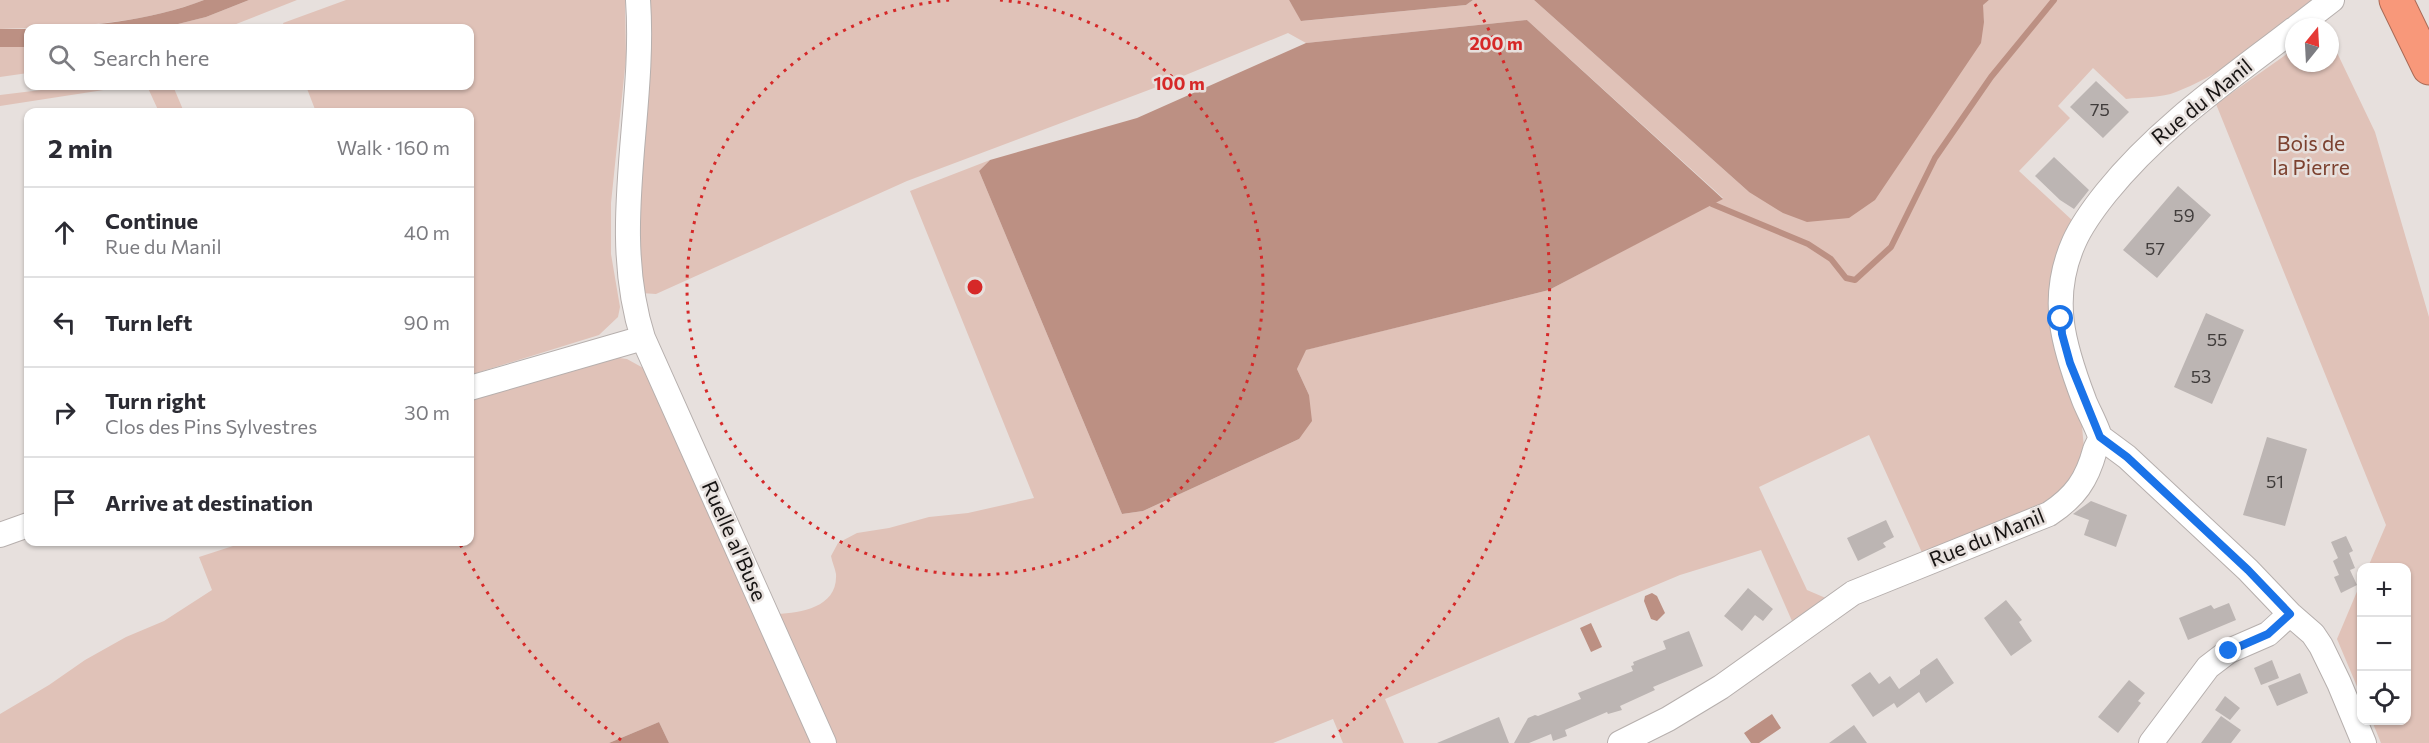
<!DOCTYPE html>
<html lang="en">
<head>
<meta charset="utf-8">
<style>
	body { margin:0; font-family:Commissioner,sans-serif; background:#f2f2f3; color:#2b2b33 }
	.controls { position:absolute; right:18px; bottom:18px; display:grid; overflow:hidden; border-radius:12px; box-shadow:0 2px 4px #0004 }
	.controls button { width:54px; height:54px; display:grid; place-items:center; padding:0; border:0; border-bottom:2px solid #e1e1e2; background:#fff; color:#2b2b33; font:30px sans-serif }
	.compass { position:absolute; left:2285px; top:18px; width:54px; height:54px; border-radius:50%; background:#fff; box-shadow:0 2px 4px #0004; rotate:18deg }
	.stop { position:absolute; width:18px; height:18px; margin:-14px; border:4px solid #1a73e8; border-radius:50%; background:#fff }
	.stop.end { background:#1a73e8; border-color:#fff; box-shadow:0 2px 6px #0008 }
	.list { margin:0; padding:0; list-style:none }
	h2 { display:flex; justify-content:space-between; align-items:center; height:78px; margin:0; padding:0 24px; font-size:26px }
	h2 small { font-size:20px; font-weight:400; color:#7c7c81 }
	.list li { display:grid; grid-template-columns:39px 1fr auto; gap:18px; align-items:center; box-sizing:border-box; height:90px; padding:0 24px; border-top:2px solid #e1e1e2 }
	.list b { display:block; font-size:22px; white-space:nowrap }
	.list p { margin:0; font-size:20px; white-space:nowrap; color:#7c7c81 }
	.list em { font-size:20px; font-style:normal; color:#7c7c81 }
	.icon { flex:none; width:33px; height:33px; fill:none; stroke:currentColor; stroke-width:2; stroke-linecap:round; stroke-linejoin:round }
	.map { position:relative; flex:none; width:2429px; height:743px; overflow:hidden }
	.search { position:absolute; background:#fff; box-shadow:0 2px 4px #0004; left:24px; top:24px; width:450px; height:66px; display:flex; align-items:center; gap:15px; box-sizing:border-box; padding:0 21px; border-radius:12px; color:#7c7c81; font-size:22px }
	.panel { position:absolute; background:#fff; box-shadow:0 2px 4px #0004; left:24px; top:108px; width:450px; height:438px; border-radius:12px }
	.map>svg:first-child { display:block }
	.green { fill:#e0c2b8 }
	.water { fill:#bc9083 }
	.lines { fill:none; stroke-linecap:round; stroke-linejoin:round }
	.stream { stroke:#bc9083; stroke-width:6 }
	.building { fill:#bcb5b3 }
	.minor-casing { stroke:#b6afad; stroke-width:26 }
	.highway-casing { stroke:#a96a56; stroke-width:35 }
	.minor { stroke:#fff; stroke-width:24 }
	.highway { stroke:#f8987a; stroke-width:33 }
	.route { stroke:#1a73e8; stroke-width:8 }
	.ring { fill:none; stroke:#d62828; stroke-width:3; stroke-dasharray:3 6 }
	.labels { text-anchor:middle; stroke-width:5; stroke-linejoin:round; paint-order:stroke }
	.number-label { font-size:18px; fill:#403c3b }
	.street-label { font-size:21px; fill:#171413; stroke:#e7e0dd }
	.park-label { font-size:21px; fill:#7c412f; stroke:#e7e0dd }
	.centre { fill:#d62828; stroke:#e7e0dd; stroke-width:3 }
	.ring-label { font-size:18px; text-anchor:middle; font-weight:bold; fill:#d62828; stroke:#e7e0dd; stroke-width:5; stroke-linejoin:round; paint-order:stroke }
</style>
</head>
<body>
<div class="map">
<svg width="2429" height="743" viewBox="0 0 2429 743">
	<rect width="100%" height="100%" fill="#e7e0dd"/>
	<path class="green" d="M 0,0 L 204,0 C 140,25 68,27 0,29 Z
		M 249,0 L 297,0 L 226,28 L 162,28 L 206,17 Z
		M 346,0 L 625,0 L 626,58 L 611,203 L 611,254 L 620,307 L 618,317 L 599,335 L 470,375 L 470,112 L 316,112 L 306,86 L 470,86 L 470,28 L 285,28 L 283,23 Z
		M 647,0 L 1289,0 L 1302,21 L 1466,5 L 1473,0 L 1534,0 L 1749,192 L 1984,22 L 1982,5 L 1989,0 L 2319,0 C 2274,33 2228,72 2176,92 C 2162,98 2142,97 2126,99 L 2093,68 L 2058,106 L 2070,118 L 2019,171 L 2073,221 L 2057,263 L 2081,414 L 2084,449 L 2078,471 L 2059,494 L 2036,509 L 1924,557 L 1869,435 L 1759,487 L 1807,590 L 1828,599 L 1792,621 L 1761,550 L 1680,575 L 1385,699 L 1404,743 L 1343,743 L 1333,719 L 1273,743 L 836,743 L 777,614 C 802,613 838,607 836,574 C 835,568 832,562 831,556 L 838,543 L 857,533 L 889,528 L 929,517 L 968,513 L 1034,498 L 910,191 L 990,160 L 979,171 L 1122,514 L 1143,511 L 1299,439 L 1309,395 L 1297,369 L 1305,350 L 1549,290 L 1723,198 L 1527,20 L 1306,43 L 1288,33 L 1154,88 L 907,181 L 656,294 L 641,293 L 634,254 Z
		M 2330,38 L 2375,132 L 2429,317 L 2429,743 L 2381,743 L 2372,721 L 2406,720 L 2406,568 L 2368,567 L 2386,525 L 2216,104 L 2294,49 L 2294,63 L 2330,63 Z
		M 0,47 L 28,47 L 28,73 L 0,77 Z
		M 74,86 L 109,86 L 110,89 L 0,106 L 0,95 Z
		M 147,86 L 173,86 L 184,112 L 159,112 Z
		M 604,356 L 627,359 L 645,369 L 815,743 L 669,743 L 659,722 L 609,743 L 0,743 L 0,714 L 49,685 L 85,660 L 126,637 L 164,621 L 212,590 L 199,557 L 233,546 L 232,542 L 470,542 L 470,398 Z
		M 2361,582 L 2361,696 L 2337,639 Z"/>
	<path class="water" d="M 204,0 L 249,0 L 206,17 L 162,28 L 31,28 C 88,27 150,21 204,0 Z
		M 1289,0 L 1473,0 L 1466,5 L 1301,21 Z
		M 1534,0 L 1989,0 L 1983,5 L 1984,22 L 1981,43 L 1875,200 L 1849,218 L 1807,222 L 1783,213 L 1749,192 Z
		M 1527,20 L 1723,199 L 1549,290 L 1306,350 L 1297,369 L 1309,395 L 1312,421 L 1299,439 L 1143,511 L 1122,514 L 979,171 L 990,160 L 1137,118 L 1306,43 Z
		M 0,29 L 28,29 L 28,47 L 0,47 Z
		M 1652,593 L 1657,596 L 1665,613 L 1657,621 L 1651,619 L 1644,601 L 1645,596 Z
		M 1591,623 L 1602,647 L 1591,652 L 1580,628 Z
		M 1772,714 L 1781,728 L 1759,743 L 1751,743 L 1744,733 Z
		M 659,722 L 669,743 L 609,743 Z"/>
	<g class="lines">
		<path class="stream" d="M 1712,204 L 1808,244 L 1831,259 L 1846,278 L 1855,280 L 1891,247 L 1935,158 L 1991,77 L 2054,0"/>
	</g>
	<path class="building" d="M 2096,81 L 2129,112 L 2103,138 L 2070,107 Z
		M 2054,157 L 2089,190 L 2074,209 L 2060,200 L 2035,176 Z
		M 2178,186 L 2211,215 L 2157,278 L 2123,250 Z
		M 2206,313 L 2244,330 L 2212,404 L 2174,387 Z
		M 2267,437 L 2307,449 L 2285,526 L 2243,515 Z
		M 2091,501 L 2127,515 L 2116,547 L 2084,535 L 2089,520 L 2073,514 Z
		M 1886,520 L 1894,537 L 1883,543 L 1886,547 L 1858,561 L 1847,538 Z
		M 2346,536 L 2353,551 L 2349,553 L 2355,568 L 2350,570 L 2357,585 L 2341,593 L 2334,577 L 2339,575 L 2333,561 L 2338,558 L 2331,542 Z
		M 1748,588 L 1773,609 L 1763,621 L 1755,615 L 1742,631 L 1724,616 Z
		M 2006,600 L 2022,620 L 2019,622 L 2032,641 L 2011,656 L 1984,618 Z
		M 2229,603 L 2236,620 L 2188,640 L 2179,618 L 2211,605 L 2214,609 Z
		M 1689,631 L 1703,666 L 1653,687 L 1655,690 L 1620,706 L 1622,710 L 1608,714 L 1607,712 L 1565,730 L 1567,736 L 1553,741 L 1551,734 L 1529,743 L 1514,743 L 1528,718 L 1535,715 L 1538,716 L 1581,699 L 1578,693 L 1633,671 L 1631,666 L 1634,665 L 1633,662 L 1666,649 L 1663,641 Z
		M 1937,658 L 1954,683 L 1926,703 L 1919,692 L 1897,708 L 1894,703 L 1873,717 L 1851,685 L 1870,672 L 1879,684 L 1890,676 L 1899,689 L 1920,674 L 1920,670 Z
		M 2272,660 L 2279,678 L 2261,685 L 2254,668 Z
		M 2300,673 L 2308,693 L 2277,706 L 2268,686 Z
		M 2129,680 L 2145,693 L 2138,701 L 2141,703 L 2118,733 L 2098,717 Z
		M 2225,696 L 2240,708 L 2230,720 L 2215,710 Z
		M 2221,716 L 2241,730 L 2231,743 L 2201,743 Z
		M 1499,717 L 1509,743 L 1437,743 Z
		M 1854,725 L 1867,743 L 1829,743 Z"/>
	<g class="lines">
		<defs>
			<path id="minor" d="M 638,0 C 646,112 608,229 643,338 L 824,743
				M 2297,27 L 2332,0
				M 470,388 L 643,338
				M 2100,437 L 2127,457 L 2248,570 L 2290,614 L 2313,634 L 2321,646 L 2339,683 L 2364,743
				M 0,535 L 28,525
				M 1620,743 L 1668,719 L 1721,687 L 1853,593 L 2049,514 C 2075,497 2087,480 2095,450 C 2096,447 2100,441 2100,437 C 2100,433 2086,406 2084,400 C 2063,345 2049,298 2074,242 C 2082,224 2094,208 2106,193 C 2159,127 2228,80 2294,29
				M 2151,743 L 2208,667 L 2229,651 L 2268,634 L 2290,614"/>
			<path id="highway" d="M 2396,0 L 2429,68"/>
		</defs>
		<use href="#minor" class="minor-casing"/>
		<use href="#highway" class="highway-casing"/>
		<use href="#minor" class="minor"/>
		<use href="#highway" class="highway"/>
	</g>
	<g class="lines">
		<path class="route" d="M 2061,319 L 2062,334 L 2070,363 L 2100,437 L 2127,457 L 2248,570 L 2290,614 L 2268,634 L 2229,651"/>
	</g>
	<g class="ring">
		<path d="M1000 0A288 288 0 1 1 950 0"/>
		<path d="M621 740A575 575 0 0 1 460 544M1475 4A575 575 0 0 1 1329 740"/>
	</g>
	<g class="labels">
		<g class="number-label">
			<text x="2100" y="116">75</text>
			<text x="2184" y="222">59</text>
			<text x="2155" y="255">57</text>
			<text x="2217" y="346">55</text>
			<text x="2201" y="383">53</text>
			<text x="2275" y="488">51</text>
		</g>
		<g class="street-label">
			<text transform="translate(2202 102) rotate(-39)" y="7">Rue du Manil</text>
			<text transform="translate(1987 538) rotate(-22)" y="7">Rue du Manil</text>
			<text transform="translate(734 541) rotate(66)" y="7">Ruelle al'Buse</text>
		</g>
		<g class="park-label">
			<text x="2311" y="151">Bois de<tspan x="2311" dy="24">la Pierre</tspan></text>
		</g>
	</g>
	<circle cx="975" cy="287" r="9" class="centre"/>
	<g class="ring-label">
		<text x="1496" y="50">200 m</text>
		<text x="1179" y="90">100 m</text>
	</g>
</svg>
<div class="controls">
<button>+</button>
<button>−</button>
<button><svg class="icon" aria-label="locate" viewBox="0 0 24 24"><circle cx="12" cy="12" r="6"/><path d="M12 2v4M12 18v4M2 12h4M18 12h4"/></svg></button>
</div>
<svg class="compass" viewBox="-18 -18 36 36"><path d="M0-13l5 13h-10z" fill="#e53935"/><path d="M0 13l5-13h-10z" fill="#7c7c81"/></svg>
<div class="stop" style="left:2061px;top:319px"></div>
<div class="stop end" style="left:2229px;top:651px"></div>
<div class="search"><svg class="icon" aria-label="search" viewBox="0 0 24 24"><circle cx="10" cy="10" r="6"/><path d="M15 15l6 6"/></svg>Search here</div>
<section class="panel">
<h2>2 min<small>Walk · 160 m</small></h2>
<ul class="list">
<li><svg class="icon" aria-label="ahead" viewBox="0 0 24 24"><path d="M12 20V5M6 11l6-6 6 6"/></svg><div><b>Continue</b><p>Rue du Manil</p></div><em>40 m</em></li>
<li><svg class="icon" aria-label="left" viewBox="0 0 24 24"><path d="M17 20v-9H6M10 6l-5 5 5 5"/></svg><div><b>Turn left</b></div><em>90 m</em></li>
<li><svg class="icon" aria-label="right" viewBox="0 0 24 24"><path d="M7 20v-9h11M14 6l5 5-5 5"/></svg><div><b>Turn right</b><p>Clos des Pins Sylvestres</p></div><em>30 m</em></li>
<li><svg class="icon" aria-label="arrive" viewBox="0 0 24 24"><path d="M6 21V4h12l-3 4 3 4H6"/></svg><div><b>Arrive at destination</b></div></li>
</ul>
</section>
</div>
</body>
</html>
